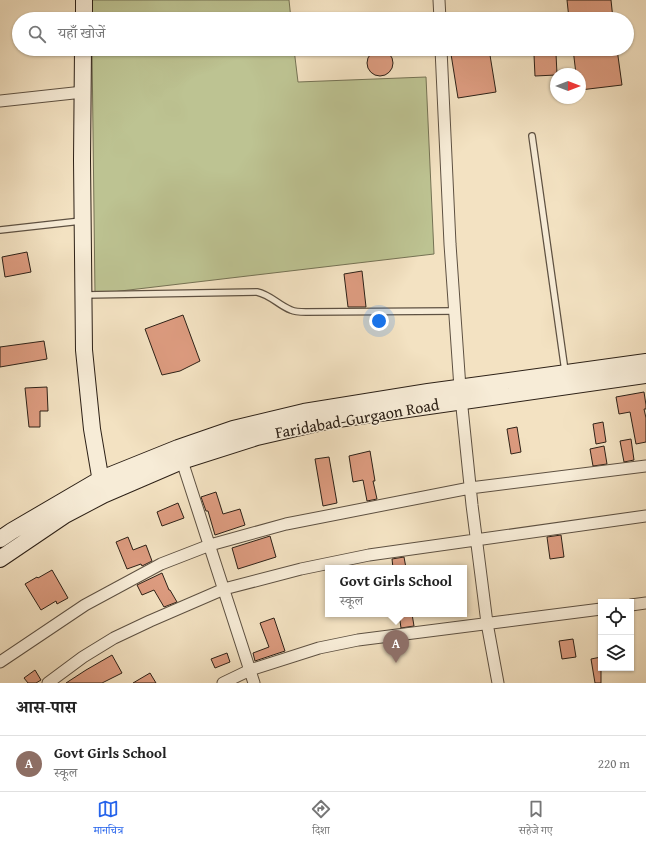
<!DOCTYPE html>
<html lang="hi">
<head>
<meta charset="utf-8">
<style>
	body { margin:0; font-family:"Gentium Book Plus","Noto Serif Devanagari",serif; background:#f6f6f6; color:#222 }
	.controls { position:absolute; right:12px; bottom:12px; display:grid; overflow:hidden; border-radius:0px; box-shadow:0 1px 3px #0004 }
	.controls button { width:36px; height:36px; display:grid; place-items:center; padding:0; border:0; border-bottom:1px solid #e0e0e0; background:#fff; color:#222; font:20px sans-serif }
	.compass { position:absolute; left:550px; top:68px; width:36px; height:36px; border-radius:50%; background:#fff; box-shadow:0 1px 3px #0004; rotate:90deg }
	.you { position:absolute; left:379px; top:321px; width:14px; height:14px; margin:-10px; border:3px solid #fff; border-radius:50%; background:#1a73e8; box-shadow:0 0 0 6px #1a73e833 }
	.badge { display:grid; place-items:center; width:26px; height:26px; border-radius:50%; background:#2563eb; color:#fff; font-size:13px; font-weight:700 }
	.pin { position:absolute; translate:-50% -33px; filter:drop-shadow(0 1px 2px #0008) }
	.pin::after { content:''; position:absolute; top:21px; width:14px; height:12px; background:inherit; clip-path:polygon(0 0,100% 0,50% 100%) }
	.popup { position:absolute; left:325px; top:565px; width:142px; height:52px; box-sizing:border-box; display:grid; place-content:center; border-radius:0px; background:#fff; filter:drop-shadow(0 1px 3px #0005); font-size:13px; white-space:nowrap; color:#767676 }
	.popup b { font-size:15px; color:#222 }
	.popup::after { content:''; position:absolute; left:50%; top:100%; margin-left:-8px; border:8px solid transparent; border-top-color:#fff }
	.list { margin:0; padding:0; list-style:none }
	h2 { display:flex; justify-content:space-between; align-items:center; height:52px; margin:0; padding:0 16px; font-size:17px }
	h2 small { font-size:13px; font-weight:400; color:#767676 }
	.list li { display:grid; grid-template-columns:26px 1fr auto; gap:12px; align-items:center; box-sizing:border-box; height:56px; padding:0 16px; border-top:1px solid #e0e0e0 }
	.list b { display:block; font-size:15px; white-space:nowrap }
	.list p { margin:0; font-size:13px; white-space:nowrap; color:#767676 }
	.list em { font-size:13px; font-style:normal; color:#767676 }
	.icon { flex:none; width:22px; height:22px; fill:none; stroke:currentColor; stroke-width:2; stroke-linecap:round; stroke-linejoin:round }
	.map { position:relative; flex:none; width:646px; height:683px; overflow:hidden }
	.search { position:absolute; background:#fff; box-shadow:0 1px 3px #0004; left:12px; right:12px; top:12px; height:44px; display:flex; align-items:center; gap:10px; box-sizing:border-box; padding:0 14px; border-radius:22px; color:#767676; font-size:15px }
	.sheet { height:108px; background:#fff }
	nav { display:flex; justify-content:space-around; align-items:center; box-sizing:border-box; height:56px; border-top:1px solid #e0e0e0; background:#fff; font-size:11px; color:#767676 }
	nav a { display:grid; justify-items:center; gap:2px }
	nav .on { color:#2563eb }
	.map>svg:first-child { display:block }
	.green { fill:#bdc392; stroke:#757254 }
	.building { fill:#dc9b7f; stroke:#2d2117 }
	.lines { fill:none; stroke-linecap:round; stroke-linejoin:round }
	.lane-casing { stroke:#5e5142; stroke-width:8 }
	.street-casing { stroke:#5e5142; stroke-width:13 }
	.secondary-casing { stroke:#2d2117; stroke-width:18 }
	.lane { stroke:#f7ecd7; stroke-width:5.5 }
	.street { stroke:#f7ecd7; stroke-width:11 }
	.secondary { stroke:#f7ecd7; stroke-width:16 }
	.labels { text-anchor:middle; stroke-width:3; stroke-linejoin:round; paint-order:stroke }
	.street-label { font-size:16px; fill:#2d2117; stroke:#f7ecd7 }
</style>
</head>
<body>
<div class="map">
<svg width="646" height="683" viewBox="0 0 646 683">
	<rect width="100%" height="100%" fill="#f3e2c2"/>
	<filter id="stains"><feTurbulence type="fractalNoise" baseFrequency=".005" numOctaves="4"/><feColorMatrix values="0 0 0 0 .2 0 0 0 0 .09 0 0 0 0 .02 0 0 0 .5 -.17"/></filter>
	<radialGradient id="worn" r=".72"><stop offset=".6" stop-color="#630" stop-opacity="0"/><stop offset="1" stop-color="#630" stop-opacity=".3"/></radialGradient>
	<path class="green" d="M 91,0 L 289,0 L 291,19 L 91,19 Z
		M 92,49 L 294,49 L 298,82 L 426,77 L 434,254 L 95,294 Z"/>
	<path class="building" d="M 567,0 L 611,0 L 613,19 L 569,19 Z
		M 481,49 L 489,49 L 496,92 L 458,98 L 451,54 Z
		M 573,49 L 617,49 L 622,85 L 580,90 L 580,74 L 576,74 Z
		M367 63a13 13 0 1 1 26 0a13 13 0 1 1-26 0Z
		M 556,54 L 557,74 L 556,75 L 535,76 L 534,55 Z
		M 27,252 L 31,272 L 5,277 L 2,257 Z
		M 362,271 L 366,307 L 348,307 L 344,274 Z
		M 183,315 L 200,361 L 180,371 L 162,375 L 145,329 Z
		M 44,341 L 47,359 L 0,367 L 0,347 Z
		M 47,387 L 48,411 L 40,411 L 40,427 L 29,427 L 25,388 Z
		M 644,392 L 646,405 L 646,409 L 644,409 L 646,418 L 646,442 L 636,444 L 630,412 L 619,414 L 616,397 Z
		M 603,422 L 606,442 L 596,444 L 593,424 Z
		M 517,427 L 521,452 L 511,454 L 507,429 Z
		M 631,439 L 634,460 L 624,462 L 620,441 Z
		M 604,446 L 607,464 L 593,466 L 590,449 Z
		M 370,451 L 375,481 L 373,481 L 377,499 L 367,501 L 363,480 L 353,482 L 349,456 Z
		M 329,457 L 337,503 L 323,506 L 315,459 Z
		M 216,492 L 223,514 L 240,509 L 245,525 L 215,535 L 208,511 L 206,511 L 201,497 Z
		M 178,503 L 184,518 L 162,526 L 157,512 Z
		M 561,535 L 564,557 L 550,559 L 547,537 Z
		M 270,536 L 276,557 L 238,569 L 232,548 Z
		M 128,537 L 133,550 L 146,545 L 152,561 L 142,566 L 141,564 L 127,569 L 116,542 Z
		M 404,557 L 406,568 L 393,568 L 392,559 Z
		M 52,570 L 68,598 L 57,604 L 56,601 L 41,610 L 25,584 L 37,577 L 38,578 Z
		M 162,573 L 169,590 L 170,590 L 177,602 L 164,607 L 154,590 L 142,595 L 137,585 Z
		M 399,614 L 412,614 L 414,626 L 401,628 Z
		M 274,618 L 285,651 L 255,661 L 253,653 L 269,647 L 260,623 Z
		M 573,639 L 576,657 L 562,659 L 559,641 Z
		M 227,653 L 230,662 L 215,668 L 211,659 Z
		M 112,655 L 122,673 L 102,683 L 66,683 L 86,670 Z
		M 601,657 L 601,683 L 595,683 L 591,659 Z
		M 35,670 L 41,680 L 36,683 L 28,683 L 24,678 Z
		M 150,673 L 156,683 L 133,683 Z"/>
	<g class="lines">
		<defs>
			<path id="lane" d="M 532,136 L 565,371
				M 0,230 L 81,221
				M 84,295 L 257,292 C 271,295 278,305 291,310 C 295,312 301,312 306,312 L 455,311"/>
			<path id="street" d="M 439,0 L 440,19
				M 441,49 L 450,244 L 460,388 L 472,505 L 487,623 L 498,683
				M 0,101 L 83,92
				M 182,461 L 254,683
				M 631,605 L 646,603
				M 0,662 L 85,605 L 161,564 L 210,545 L 286,524 L 470,488 L 646,466
				M 48,683 L 83,657 L 114,638 L 150,621 L 224,589 L 301,569 L 369,555 L 646,516
				M 223,683 L 250,670 L 319,648 L 358,640 L 601,609"/>
			<path id="secondary" d="M 84,19 L 84,0
				M 83,49 L 82,160 L 84,350 L 92,429 L 102,488
				M 0,539 L 12,531 L 101,479 L 178,448 L 233,429 L 304,412 L 428,392 L 646,362
				M 0,559 L 65,515 L 103,495 L 182,461 L 257,437 L 331,420 L 646,375"/>
		</defs>
		<use href="#lane" class="lane-casing"/>
		<use href="#street" class="street-casing"/>
		<use href="#secondary" class="secondary-casing"/>
		<use href="#lane" class="lane"/>
		<use href="#street" class="street"/>
		<use href="#secondary" class="secondary"/>
	</g>
	<g class="labels">
		<g class="street-label">
			<text transform="translate(357 418) rotate(-10)" y="6">Faridabad-Gurgaon Road</text>
		</g>
	</g>
	<rect width="100%" height="100%" filter="url(#stains)"/>
	<rect width="100%" height="100%" fill="url(#worn)"/>
</svg>
<div class="controls">
<button><svg class="icon" aria-label="locate" viewBox="0 0 24 24"><circle cx="12" cy="12" r="6"/><path d="M12 2v4M12 18v4M2 12h4M18 12h4"/></svg></button>
<button><svg class="icon" aria-label="layers" viewBox="0 0 24 24"><path d="M12 4l9 5-9 5-9-5zM3 14l9 5 9-5"/></svg></button>
</div>
<svg class="compass" viewBox="-18 -18 36 36"><path d="M0-13l5 13h-10z" fill="#e53935"/><path d="M0 13l5-13h-10z" fill="#767676"/></svg>
<div class="you"></div>
<div class="pin badge" style="left:396px;top:663px;background:#8d6e63">A</div>
<div class="popup"><b>Govt Girls School</b>स्कूल</div>
<div class="search"><svg class="icon" aria-label="search" viewBox="0 0 24 24"><circle cx="10" cy="10" r="6"/><path d="M15 15l6 6"/></svg>यहाँ खोजें</div>
</div>
<section class="sheet">
<h2>आस-पास<small></small></h2>
<ul class="list">
<li><span class="badge" style="background:#8d6e63">A</span><div><b>Govt Girls School</b><p>स्कूल</p></div><em>220 m</em></li>
</ul>
</section>
<nav>
<a class="on"><svg class="icon" aria-label="map" viewBox="0 0 24 24"><path d="M3 6l6-2 6 2 6-2v14l-6 2-6-2-6 2zM9 4v14M15 6v14"/></svg>मानचित्र</a>
<a><svg class="icon" aria-label="directions" viewBox="0 0 24 24"><path d="M12 3l9 9-9 9-9-9zM9 14v-3h6M13 9l2 2-2 2"/></svg>दिशा</a>
<a><svg class="icon" aria-label="saved" viewBox="0 0 24 24"><path d="M7 4h10v16l-5-4-5 4z"/></svg>सहेजे गए</a>
</nav>
</body>
</html>
